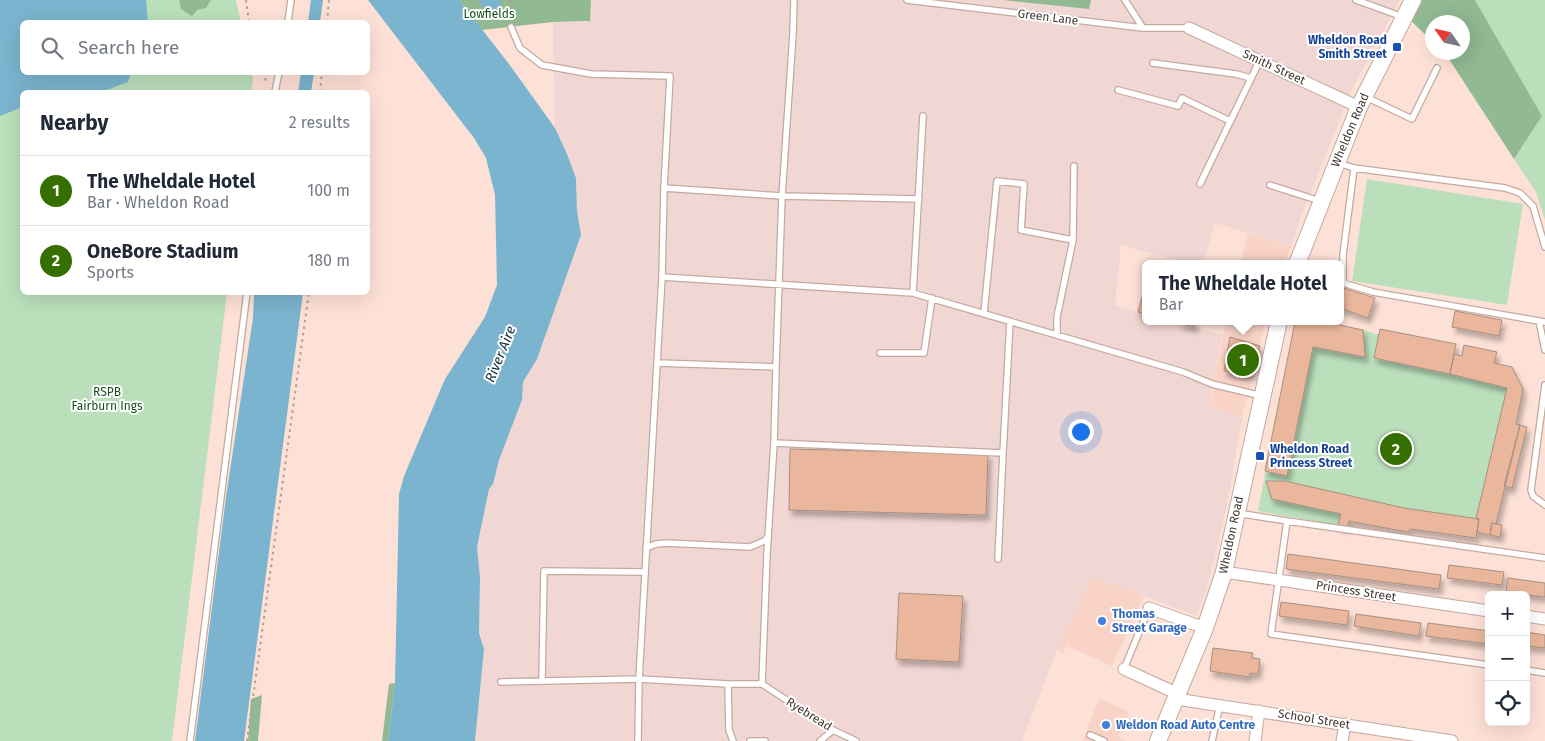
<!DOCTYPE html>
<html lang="en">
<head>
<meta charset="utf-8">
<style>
	body { margin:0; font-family:"Fira Sans",sans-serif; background:#f6f6f7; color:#1f2937 }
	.controls { position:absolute; right:15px; bottom:15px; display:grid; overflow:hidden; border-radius:8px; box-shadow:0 5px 20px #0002 }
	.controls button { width:45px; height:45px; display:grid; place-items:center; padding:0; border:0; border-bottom:1px solid #e0e1e3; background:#fff; color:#1f2937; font:25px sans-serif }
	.compass { position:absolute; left:1425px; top:15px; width:45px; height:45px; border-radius:50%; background:#fff; box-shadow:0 5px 20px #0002; rotate:304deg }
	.you { position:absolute; left:1080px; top:431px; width:18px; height:18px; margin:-12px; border:4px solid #fff; border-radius:50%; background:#1a73e8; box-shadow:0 0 0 8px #1a73e833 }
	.badge { display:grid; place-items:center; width:32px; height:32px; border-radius:50%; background:#346f00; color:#fff; font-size:16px; font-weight:700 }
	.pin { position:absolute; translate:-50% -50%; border:2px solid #fff; box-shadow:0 1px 5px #0006 }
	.popup { position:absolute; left:1142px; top:260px; width:202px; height:65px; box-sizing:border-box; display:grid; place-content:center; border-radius:8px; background:#fff; filter:drop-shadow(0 1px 4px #0005); font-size:16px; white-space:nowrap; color:#747a83 }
	.popup b { font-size:19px; color:#1f2937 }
	.popup::after { content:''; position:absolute; left:50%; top:100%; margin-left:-10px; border:10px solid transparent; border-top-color:#fff }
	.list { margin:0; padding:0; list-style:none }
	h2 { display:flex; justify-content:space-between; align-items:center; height:65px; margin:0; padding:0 20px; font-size:21px }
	h2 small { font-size:16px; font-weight:400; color:#747a83 }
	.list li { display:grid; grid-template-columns:32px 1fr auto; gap:15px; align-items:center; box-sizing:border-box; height:70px; padding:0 20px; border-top:1px solid #e0e1e3 }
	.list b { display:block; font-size:19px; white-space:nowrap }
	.list p { margin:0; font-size:16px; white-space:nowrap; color:#747a83 }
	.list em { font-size:16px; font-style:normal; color:#747a83 }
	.icon { flex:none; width:28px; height:28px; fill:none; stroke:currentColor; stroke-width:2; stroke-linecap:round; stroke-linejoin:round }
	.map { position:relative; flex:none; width:1545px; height:741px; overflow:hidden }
	.search { position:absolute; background:#fff; box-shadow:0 5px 20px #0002; left:20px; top:20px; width:350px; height:55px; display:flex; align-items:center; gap:12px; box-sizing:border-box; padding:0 18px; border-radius:8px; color:#747a83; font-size:19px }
	.panel { position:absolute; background:#fff; box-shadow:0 5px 20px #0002; left:20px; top:90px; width:350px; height:205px; border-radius:8px }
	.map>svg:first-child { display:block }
	.built { fill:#f8d3c6 }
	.industrial { fill:#f1d7d3 }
	.green { fill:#bbdfbb }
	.forest { fill:#91b992 }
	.water { fill:#7bb4ce }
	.building { fill:#ebb79c; stroke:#a78f82; filter:url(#shadow) }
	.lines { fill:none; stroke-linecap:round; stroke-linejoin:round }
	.lane-casing { stroke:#c4a99e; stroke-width:8 }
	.street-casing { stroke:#c4a99e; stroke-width:13 }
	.secondary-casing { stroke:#c4a99e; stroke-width:18 }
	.path { stroke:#b29c94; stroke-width:2; stroke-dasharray:2.5 4; stroke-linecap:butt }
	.lane { stroke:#fff; stroke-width:5.5 }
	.street { stroke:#fff; stroke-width:11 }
	.secondary { stroke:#fff; stroke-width:16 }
	.transit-dot { fill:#1a4fb4; stroke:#fff; stroke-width:2 }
	.shop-dot { fill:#3f7fe0; stroke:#fff; stroke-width:2 }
	.labels { text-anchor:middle; stroke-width:4; stroke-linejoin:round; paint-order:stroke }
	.park-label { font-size:12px; fill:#144f1d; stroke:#fff }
	.street-label { font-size:12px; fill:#403530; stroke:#fff }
	.transit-label { font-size:12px; font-weight:bold; fill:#164399; stroke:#fff; text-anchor:end }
	.shop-label { font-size:12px; font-weight:bold; fill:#366cbe; stroke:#fff; text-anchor:start }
	.water-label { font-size:14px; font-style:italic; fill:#132f3b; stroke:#fff }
</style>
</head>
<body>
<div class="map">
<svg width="1545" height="741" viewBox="0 0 1545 741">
	<defs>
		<filter id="shadow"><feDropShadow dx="3" dy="5.5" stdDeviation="2.5" flood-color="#0004"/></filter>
	</defs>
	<rect width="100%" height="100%" fill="#fee1d6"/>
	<path class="built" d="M 1248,234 L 1291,246 L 1285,264 L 1240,264 Z
		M 1226,321 L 1266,321 L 1242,418 L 1211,407 L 1214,377 Z
		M 1092,576 L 1144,596 L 1112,666 L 1067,646 L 1063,653 L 1057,650 Z
		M 1099,698 L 1129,712 L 1118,737 L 1126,741 L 1083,741 Z"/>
	<path class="industrial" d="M 591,0 L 1002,0 L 1088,9 L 1091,0 L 1400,0 L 1351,91 L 1302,214 L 1291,246 L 1215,223 L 1203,264 L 1190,264 L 1121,245 L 1115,306 L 1145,314 L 1146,321 L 1172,321 L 1222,335 L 1212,384 L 1211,407 L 1242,418 L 1226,510 L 1207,587 L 1197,616 L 1092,577 L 1057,650 L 1022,741 L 475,741 L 484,649 L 479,633 L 480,577 L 477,547 L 489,488 L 493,484 L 499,460 L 522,400 L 523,382 L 537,358 L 581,235 L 577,211 L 576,178 L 567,154 L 555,128 L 553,22 L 590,22 Z"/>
	<path class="green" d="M 0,0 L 236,0 L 241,22 L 22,22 L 22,72 L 251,72 L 253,79 L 251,92 L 22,92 L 22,292 L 227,293 L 172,741 L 0,741 Z
		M 1475,0 L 1545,0 L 1545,220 L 1536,192 L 1514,159 L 1542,116 Z
		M 1367,179 L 1523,204 L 1507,305 L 1352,281 Z
		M 1298,321 L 1363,330 L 1379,335 L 1380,329 L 1456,344 L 1454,354 L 1461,356 L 1464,345 L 1497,352 L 1494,363 L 1512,367 L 1523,389 L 1516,424 L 1527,427 L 1512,488 L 1505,486 L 1496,524 L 1502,525 L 1500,537 L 1477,532 L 1476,538 L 1411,529 L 1407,532 L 1349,521 L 1347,527 L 1258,511 L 1295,322 Z"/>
	<path class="forest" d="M 179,0 L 211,0 L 206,8 L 197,10 L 192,16 L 181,9 Z
		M 459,0 L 591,0 L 590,22 L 587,21 L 553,22 L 482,30 Z
		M 1002,0 L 1091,0 L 1089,9 Z
		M 1419,0 L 1475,0 L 1542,116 L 1514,159 L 1445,53 L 1462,52 L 1462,22 L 1432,22 L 1432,41 L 1409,19 Z
		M 395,683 L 388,741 L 382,741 L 389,684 Z
		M 262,695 L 258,741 L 248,741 L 251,699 Z"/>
	<path class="water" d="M 0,0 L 146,0 L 148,22 L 22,22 L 22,72 L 131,73 L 128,82 L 101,92 L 22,92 L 22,107 L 0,116 Z
		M 311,0 L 323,0 L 320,22 L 308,22 Z
		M 368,0 L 459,0 L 509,64 L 555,128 L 567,154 L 576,178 L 577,211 L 581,235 L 537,359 L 523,382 L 522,400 L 499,460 L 493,484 L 489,489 L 477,547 L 480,577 L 479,633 L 484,649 L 475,741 L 388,741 L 395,683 L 399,494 L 404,476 L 445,379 L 485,317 L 497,285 L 495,195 L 486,158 L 474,138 Z
		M 478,0 L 500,0 L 504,14 L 488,13 Z
		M 301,73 L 314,73 L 311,92 L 298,92 Z
		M 254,293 L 303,293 L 244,741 L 195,741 L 226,497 L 253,318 Z"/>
	<path class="building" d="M 1340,287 L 1375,298 L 1368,318 L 1340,308 Z
		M 1142,297 L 1146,298 L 1146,314 L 1138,312 Z
		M 1455,311 L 1502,320 L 1499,336 L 1452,327 Z
		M 1179,321 L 1196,321 L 1194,327 L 1178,323 Z
		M 1298,321 L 1321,321 L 1363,330 L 1365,357 L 1313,347 L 1287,476 L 1265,471 L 1295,322 Z
		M 1380,329 L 1456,344 L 1450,374 L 1374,358 Z
		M 1230,337 L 1260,346 L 1252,376 L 1224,371 Z
		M 1464,345 L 1497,352 L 1494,363 L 1512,367 L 1523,389 L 1516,424 L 1520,425 L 1496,524 L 1492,523 L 1490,535 L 1477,532 L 1479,519 L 1476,519 L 1507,388 L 1450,374 L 1454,354 L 1462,356 Z
		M 1520,425 L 1527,427 L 1512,488 L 1504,486 Z
		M 790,449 L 988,454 L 986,515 L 789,510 Z
		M 1266,481 L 1285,481 L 1404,508 L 1479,519 L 1476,538 L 1411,529 L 1407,532 L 1349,521 L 1347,527 L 1338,526 L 1341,514 L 1272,499 Z
		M 1492,523 L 1502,525 L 1500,537 L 1490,535 Z
		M 1288,554 L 1441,575 L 1439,589 L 1286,569 Z
		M 1449,565 L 1504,572 L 1502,585 L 1447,578 Z
		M 1508,578 L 1545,583 L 1545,597 L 1506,592 Z
		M 899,593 L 963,596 L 959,662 L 896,659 Z
		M 1281,602 L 1349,611 L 1347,625 L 1279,616 Z
		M 1356,614 L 1421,623 L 1419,636 L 1354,626 Z
		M 1428,623 L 1489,631 L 1489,644 L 1426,636 Z
		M 1526,632 L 1545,635 L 1545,648 L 1526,646 Z
		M 1213,648 L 1253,653 L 1252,658 L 1260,659 L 1258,674 L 1250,673 L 1249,677 L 1210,671 Z"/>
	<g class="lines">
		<defs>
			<path id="lane" d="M 907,0 L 1143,28 L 1189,28
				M 1125,0 L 1143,28
				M 1356,0 L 1403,17
				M 288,22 L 291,0
				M 511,27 L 520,48 L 542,65 L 591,74 L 670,76 L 664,188 L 662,277
				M 1153,63 L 1236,74 L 1251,78
				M 1118,90 L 1178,106 L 1182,98 L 1230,121
				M 275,92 L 279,72
				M 1366,97 L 1412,119 L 1437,68
				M 1338,163 L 1354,168 L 1505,188 L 1520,193 L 1533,206 L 1545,247
				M 1354,168 L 1343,255 L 1343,283 L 1373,292 L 1545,322
				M 1200,184 L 1260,60
				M 1270,185 L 1320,201
				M 664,188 L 782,196 L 793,34 L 794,0
				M 913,293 L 923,116
				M 984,313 L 997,181 L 1024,184 L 1021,230 L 1073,240
				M 1539,321 L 1545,350
				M 1057,335 L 1057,317 L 1073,240 L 1074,166
				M 880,353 L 924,353 L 932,298
				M 657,363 L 776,367 L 774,443 L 1003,453 L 1010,321
				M 776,367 L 782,196 L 919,199
				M 1545,385 L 1531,490 L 1533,496 L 1545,505
				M 1237,513 L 1287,521
				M 646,548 L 656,544 L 666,543 L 750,547 L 764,541 L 768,537
				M 998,559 L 1003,453
				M 1489,665 L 1271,634 L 1287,521 L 1545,558
				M 1124,669 L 1149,608
				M 1526,670 L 1545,673
				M 542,680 L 544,571 L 645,572
				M 501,682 L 639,679 L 728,684 L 762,684
				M 728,684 L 729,730 L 733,741
				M 762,684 L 767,554 L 774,443
				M 762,684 L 833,730 L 856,741
				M 1090,735 L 1104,741
				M 190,741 L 247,292
				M 638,741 L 639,679 L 662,277 L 913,293 L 1183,372 L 1212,384 L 1262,396
				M 750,741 L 765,741
				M 820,741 L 833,730
				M 1212,741 L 1220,705"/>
			<path id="street" d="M 1189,28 L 1359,107
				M 1224,572 L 1489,611
				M 1149,608 L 1205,628
				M 1526,616 L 1545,619
				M 1124,669 L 1178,694
				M 1176,699 L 1452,741
				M 1255,741 L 1259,711
				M 1342,741 L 1345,724"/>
			<path id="secondary" d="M 1297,264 L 1359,107 L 1413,0
				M 1158,741 L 1205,628 L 1224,572 L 1279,321"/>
		</defs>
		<use href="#lane" class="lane-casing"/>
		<use href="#street" class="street-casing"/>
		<use href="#secondary" class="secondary-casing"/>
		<path class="path" d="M 246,0 L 249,22
			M 510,0 L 511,19
			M 327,22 L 329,0
			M 263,72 L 267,84
			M 320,92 L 322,72
			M 247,741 L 309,292"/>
		<use href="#lane" class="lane"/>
		<use href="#street" class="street"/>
		<use href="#secondary" class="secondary"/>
	</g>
	<g class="transit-dot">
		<rect x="1392" y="42" width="10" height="10" rx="2.5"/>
		<rect x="1255" y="451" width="10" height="10" rx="2.5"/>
	</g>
	<g class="shop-dot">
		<circle cx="1102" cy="621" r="5"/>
		<circle cx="1106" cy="725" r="5"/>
	</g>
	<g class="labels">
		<g class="park-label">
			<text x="489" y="18">Lowfields</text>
			<text x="107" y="396">RSPB<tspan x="107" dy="14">Fairburn Ings</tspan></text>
		</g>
		<g class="street-label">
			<text transform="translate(1048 17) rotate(7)" y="4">Green Lane</text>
			<text transform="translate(1274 67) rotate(25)" y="4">Smith Street</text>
			<text transform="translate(1350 130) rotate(-67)" y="4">Wheldon Road</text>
			<text transform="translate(1231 535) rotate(-78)" y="4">Wheldon Road</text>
			<text transform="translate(1356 591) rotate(9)" y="4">Princess Street</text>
			<text transform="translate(809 714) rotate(32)" y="4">Ryebread</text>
			<text transform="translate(1314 719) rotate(9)" y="4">School Street</text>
		</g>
		<g class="transit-label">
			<text x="1387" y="44">Wheldon Road<tspan x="1387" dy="14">Smith Street</tspan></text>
			<text x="1270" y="453" text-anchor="start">Wheldon Road<tspan x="1270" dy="14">Princess Street</tspan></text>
		</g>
		<g class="shop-label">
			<text x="1112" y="618">Thomas<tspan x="1112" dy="14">Street Garage</tspan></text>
			<text x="1116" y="729">Weldon Road Auto Centre</text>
		</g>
		<g class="water-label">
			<text transform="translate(500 354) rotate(-68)" y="5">River Aire</text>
		</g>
	</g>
</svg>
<div class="controls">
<button>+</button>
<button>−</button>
<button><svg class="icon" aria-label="locate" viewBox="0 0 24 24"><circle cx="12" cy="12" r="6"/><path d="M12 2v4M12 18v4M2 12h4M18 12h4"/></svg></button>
</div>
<svg class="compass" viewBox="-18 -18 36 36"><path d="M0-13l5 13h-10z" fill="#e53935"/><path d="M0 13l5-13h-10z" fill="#747a83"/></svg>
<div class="you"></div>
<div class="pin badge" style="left:1243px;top:360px">1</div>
<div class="popup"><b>The Wheldale Hotel</b>Bar</div>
<div class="pin badge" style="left:1396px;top:449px">2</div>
<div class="search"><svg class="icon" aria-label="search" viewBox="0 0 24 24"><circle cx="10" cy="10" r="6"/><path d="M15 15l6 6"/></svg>Search here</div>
<section class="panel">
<h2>Nearby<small>2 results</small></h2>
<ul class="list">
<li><span class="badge">1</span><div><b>The Wheldale Hotel</b><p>Bar · Wheldon Road</p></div><em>100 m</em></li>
<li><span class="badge">2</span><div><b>OneBore Stadium</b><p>Sports</p></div><em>180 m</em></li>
</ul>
</section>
</div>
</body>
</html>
